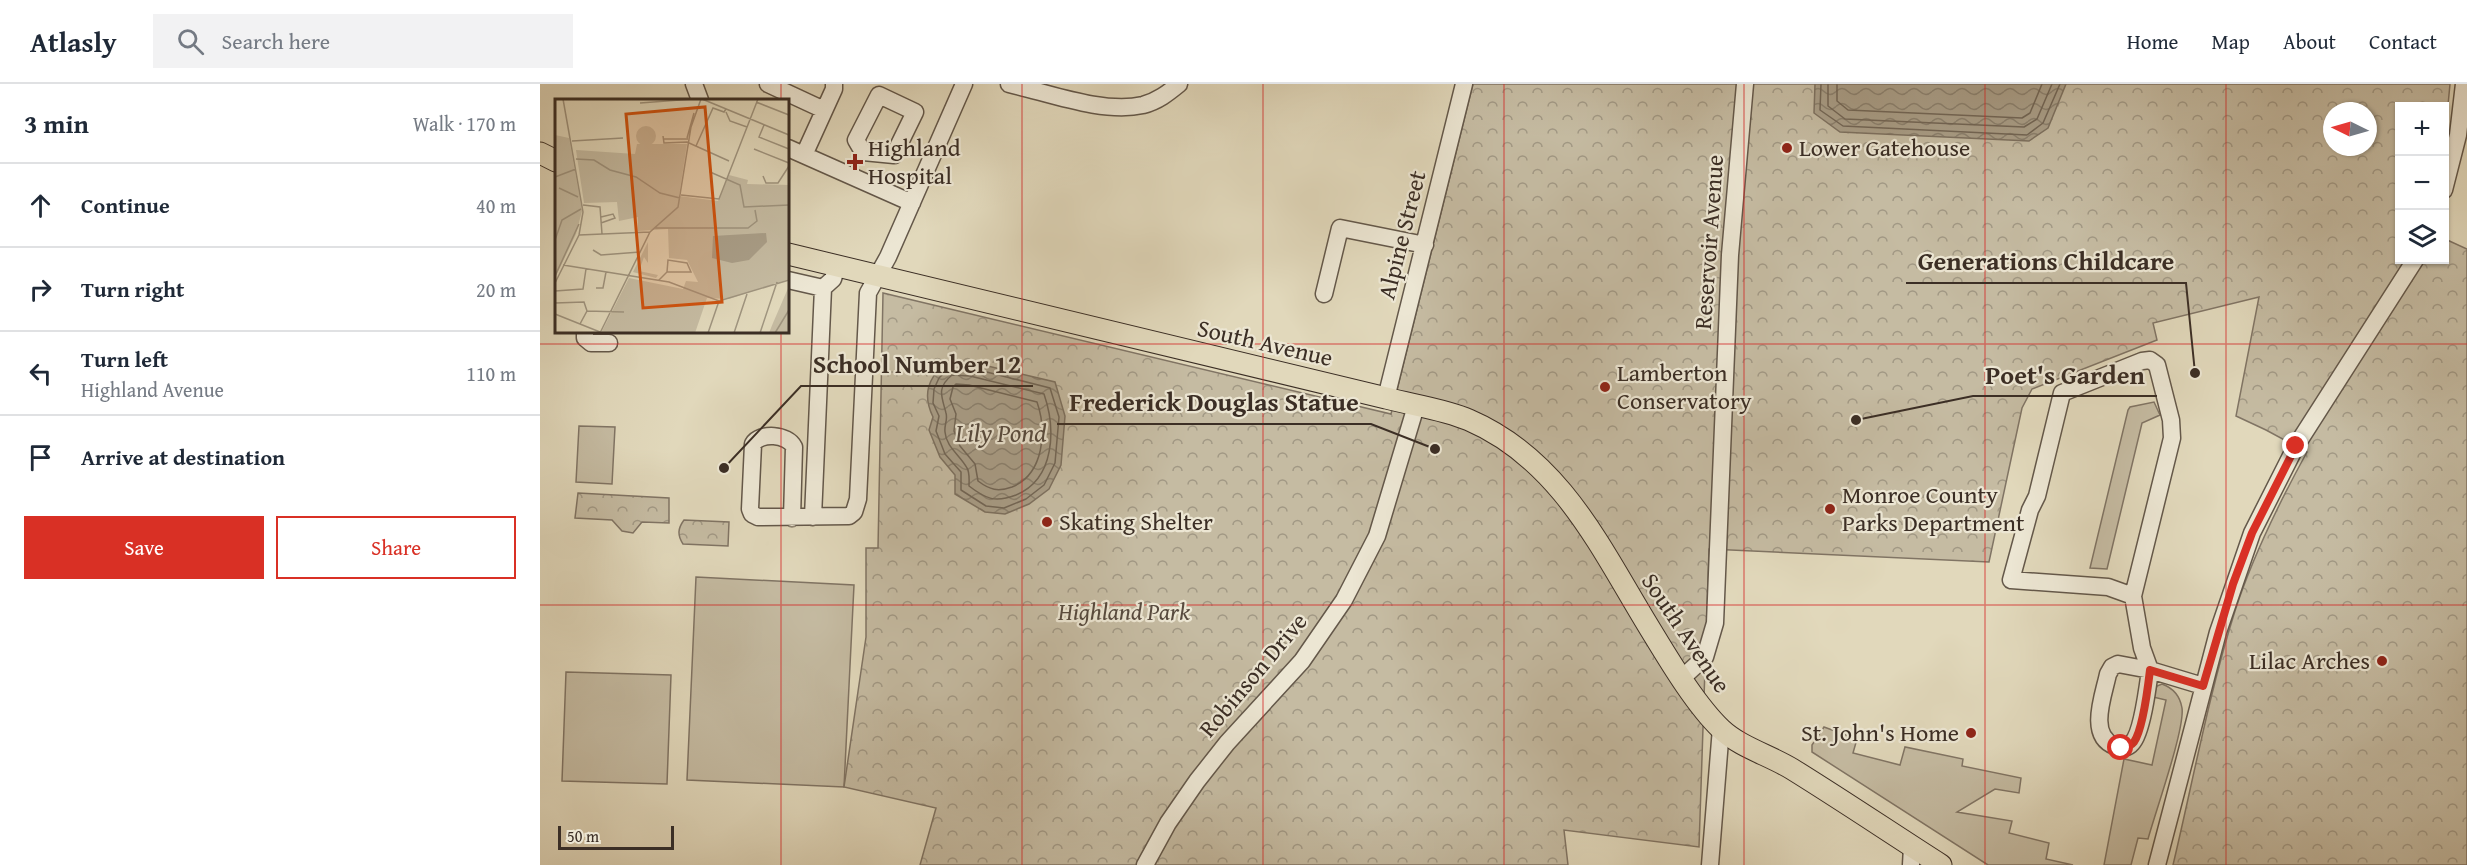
<!DOCTYPE html>
<html lang="en">
<head>
<meta charset="utf-8">
<style>
	body { margin:0; font-family:"Gentium Book Plus",serif; background:#f2f2f3; color:#1f2937 }
	.controls { position:absolute; right:18px; top:18px; display:grid; overflow:hidden; border-radius:0px; box-shadow:0 2px 4px #0004 }
	.controls button { width:54px; height:54px; display:grid; place-items:center; padding:0; border:0; border-bottom:2px solid #e0e1e3; background:#fff; color:#1f2937; font:30px sans-serif }
	.compass { position:absolute; left:1783px; top:18px; width:54px; height:54px; border-radius:50%; background:#fff; box-shadow:0 2px 4px #0004; rotate:275deg }
	.scale { position:absolute; left:18px; bottom:15px; width:116px; box-sizing:border-box; padding-left:6px; border:3px solid #3b2e25; border-top:0; font-size:16px; line-height:21px; white-space:nowrap; color:#3b2e25; -webkit-text-stroke:4px #ece6d3; paint-order:stroke }
	.stop { position:absolute; width:18px; height:18px; margin:-14px; border:4px solid #d93025; border-radius:50%; background:#fff }
	.stop.end { background:#d93025; border-color:#fff; box-shadow:0 2px 6px #0008 }
	.list { margin:0; padding:0; list-style:none }
	h2 { display:flex; justify-content:space-between; align-items:center; height:78px; margin:0; padding:0 24px; font-size:26px }
	h2 small { font-size:20px; font-weight:400; color:#747a83 }
	.list li { display:grid; grid-template-columns:39px 1fr auto; gap:18px; align-items:center; box-sizing:border-box; height:84px; padding:0 24px; border-top:2px solid #e0e1e3 }
	.list b { display:block; font-size:22px; white-space:nowrap }
	.list p { margin:0; font-size:20px; white-space:nowrap; color:#747a83 }
	.list em { font-size:20px; font-style:normal; color:#747a83 }
	.actions { display:flex; gap:12px; padding:18px 24px }
	.actions a { flex:1; padding:14px 0; border:2px solid #d93025; border-radius:0px; text-align:center; font-size:21px; color:#d93025 }
	.actions .main { background:#d93025; color:#fff }
	.icon { flex:none; width:33px; height:33px; fill:none; stroke:currentColor; stroke-width:2; stroke-linecap:round; stroke-linejoin:round }
	.map { position:relative; flex:none; width:1927px; height:781px; overflow:hidden }
	header { display:flex; align-items:center; gap:36px; box-sizing:border-box; height:84px; padding:0 30px; background:#fff; border-bottom:2px solid #e0e1e3 }
	header strong { font-size:28px }
	nav { display:flex; gap:33px; margin-inline-start:auto; font-size:21px }
	.search { width:420px; height:54px; background:#f2f2f3; display:flex; align-items:center; gap:15px; box-sizing:border-box; padding:0 21px; border-radius:0px; color:#747a83; font-size:22px }
	main { display:flex }
	aside { flex:1; background:#fff }
	.map>svg:first-child { display:block }
	.grass { fill:#c5bba2; stroke:#807464; stroke-width:1.5 }
	.park { fill:url(#park-crowns); stroke:#807464; stroke-width:1.5; fill-rule:evenodd }
	.water { fill:url(#water-waves); stroke:#7d7160; stroke-width:1.5 }
	.lines { fill:none; stroke-linecap:round; stroke-linejoin:round }
	.shore { stroke:#726656; stroke-width:1.5 }
	.minor-casing { stroke:#64584a; stroke-width:19 }
	.major-casing { stroke:#3b2e25; stroke-width:23 }
	.minor { stroke:#ece6d3; stroke-width:16 }
	.major { stroke:#e1d8bb; stroke-width:21 }
	.route { stroke:#d93025; stroke-width:8 }
	.grid { fill:none; stroke:#d62828; stroke-width:1.5; stroke-opacity:0.55 }
	.poi-dot { fill:#8f2418; stroke:#ece6d3; stroke-width:2 }
	.labels { text-anchor:middle; stroke-width:4.5; stroke-linejoin:round; paint-order:stroke }
	.poi-label { font-size:24px; fill:#3b2e25; stroke:#ece6d3; text-anchor:start }
	.street-label { font-size:24px; fill:#3b2e25; stroke:#ece6d3 }
	.park-label { font-size:24px; font-style:italic; fill:#574a3e; stroke:#ece6d3 }
	.water-label { font-size:26px; font-style:italic; fill:#564a3e; stroke:#ece6d3 }
	.inset-road { fill:none; stroke:#9f947f; stroke-width:1.5 }
	.view { fill:#ce5310; fill-opacity:0.15; stroke:#ce5310; stroke-width:3 }
	.inset-edge { fill:none; stroke:#3b2e25; stroke-width:3 }
	.leader { fill:none; stroke:#3b2e25; stroke-width:2 }
	.callout-dot { fill:#3b2e25; stroke:#ece6d3; stroke-width:2 }
	.callout-label { font-size:26px; text-anchor:middle; font-weight:bold; fill:#3b2e25; stroke:#ece6d3; stroke-width:4.5; stroke-linejoin:round; paint-order:stroke }
</style>
</head>
<body>
<header>
<strong>Atlasly</strong>
<div class="search"><svg class="icon" aria-label="search" viewBox="0 0 24 24"><circle cx="10" cy="10" r="6"/><path d="M15 15l6 6"/></svg>Search here</div>
<nav><a>Home</a><a>Map</a><a>About</a><a>Contact</a></nav>
</header>
<main>
<aside>
<h2>3 min<small>Walk · 170 m</small></h2>
<ul class="list">
<li><svg class="icon" aria-label="ahead" viewBox="0 0 24 24"><path d="M12 20V5M6 11l6-6 6 6"/></svg><div><b>Continue</b></div><em>40 m</em></li>
<li><svg class="icon" aria-label="right" viewBox="0 0 24 24"><path d="M7 20v-9h11M14 6l5 5-5 5"/></svg><div><b>Turn right</b></div><em>20 m</em></li>
<li><svg class="icon" aria-label="left" viewBox="0 0 24 24"><path d="M17 20v-9H6M10 6l-5 5 5 5"/></svg><div><b>Turn left</b><p>Highland Avenue</p></div><em>110 m</em></li>
<li><svg class="icon" aria-label="arrive" viewBox="0 0 24 24"><path d="M6 21V4h12l-3 4 3 4H6"/></svg><div><b>Arrive at destination</b></div></li>
</ul>
<div class="actions"><a class="main">Save</a><a>Share</a></div>
</aside>
<div class="map">
<svg width="1927" height="781" viewBox="0 0 1927 781">
	<defs>
		<pattern id="park-crowns" width="20" height="18" patternUnits="userSpaceOnUse" patternTransform="scale(1.5)"><rect width="20" height="18" fill="#c5bba2"/><path d="M2 6a3 3 0 1 1 6 0M12 15a3 3 0 1 1 6 0" fill="none" stroke="#a19884"/></pattern>
		<pattern id="water-waves" width="16" height="10" patternUnits="userSpaceOnUse" patternTransform="scale(1.5)"><rect width="16" height="10" fill="#a99e88"/><path d="M0 5q4-4 8 0t8 0" fill="none" stroke="#8b816f"/></pattern>
	</defs>
	<rect width="100%" height="100%" fill="#e1d8bb"/>
	<filter id="stains"><feTurbulence type="fractalNoise" baseFrequency=".00333" numOctaves="4"/><feColorMatrix values="0 0 0 0 .2 0 0 0 0 .09 0 0 0 0 .02 0 0 0 .5 -.17"/></filter>
	<radialGradient id="worn" r=".72"><stop offset=".6" stop-color="#630" stop-opacity="0"/><stop offset="1" stop-color="#630" stop-opacity=".3"/></radialGradient>
	<path class="grass" d="M 1614,318 L 1620,331 L 1602,339 L 1567,485 L 1550,484 L 1588,326 L 1590,323 Z
		M 39,342 L 75,343 L 72,400 L 36,398 Z
		M 156,493 L 314,501 L 304,703 L 147,696 Z
		M 26,588 L 131,591 L 127,700 L 22,697 Z
		M 1622,600 C 1633,604 1640,612 1642,624 C 1645,645 1615,729 1608,755 L 1598,754 L 1591,781 L 1564,781 L 1584,675 L 1612,681 L 1626,616 L 1613,613 L 1617,602 Z
		M 1284,643 L 1317,655 L 1313,669 L 1360,681 L 1365,663 L 1423,675 L 1422,682 L 1481,694 L 1479,709 L 1455,705 L 1417,728 L 1472,737 L 1469,749 L 1509,759 L 1506,775 L 1533,781 L 1448,781 L 1272,668 L 1272,661 Z"/>
	<path class="park" d="M 933,0 L 1910,0 L 1905,53 L 1904,22 L 1860,22 L 1860,176 L 1904,176 L 1905,155 L 1927,165 L 1927,781 L 1633,781 C 1653,697 1669,609 1695,527 C 1713,471 1739,419 1767,368 L 1726,346 L 1696,332 L 1719,213 L 1613,239 L 1617,256 L 1492,305 L 1482,324 L 1449,478 L 1169,465 L 1159,763 L 1024,746 L 1028,781 L 380,781 L 396,724 L 304,703 L 326,553 L 326,464 L 338,464 L 343,209 L 851,330 ZM 1792,27 L 1828,27 L 1828,63 L 1792,63 Z
		M 38,409 L 129,414 L 129,439 L 102,438 L 93,449 L 82,447 L 72,436 L 35,434 Z
		M 144,436 L 189,438 L 188,462 L 143,460 C 137,451 138,444 144,436 Z"/>
	<path class="water" d="M 1275,0 L 1526,0 L 1508,44 L 1489,57 L 1300,48 L 1274,29 Z
		M 406,277 L 431,278 L 515,298 L 525,332 L 521,381 L 509,405 L 489,420 L 465,430 L 445,428 L 415,410 L 415,391 L 400,373 L 389,346 L 393,333 C 382,310 388,295 406,277 Z"/>
	<g class="lines">
		<path class="shore" d="M 1281,0 L 1280,26 L 1303,42 L 1487,51 L 1503,39 L 1520,0
			M 1288,0 L 1288,22 L 1305,35 L 1484,43 L 1497,35 L 1512,0
			M 1297,0 L 1297,17 L 1308,26 L 1482,34 L 1490,29 L 1502,0
			M 409,284 L 431,284 L 510,304 L 519,333 L 515,379 L 504,401 L 486,415 L 464,424 L 446,422 L 421,406 L 421,388 L 405,370 L 396,347 L 399,332 L 393,319 L 394,305 L 399,294 Z
			M 412,291 L 430,292 L 504,310 C 516,345 515,395 476,411 C 455,419 446,415 429,402 C 429,396 430,389 427,384 C 420,371 406,363 405,348 C 404,341 408,336 406,329 C 402,313 396,304 412,291 Z
			M 416,300 L 429,301 L 497,318 C 507,347 504,390 472,403 C 458,408 450,406 438,397 L 435,380 L 420,362 L 414,347 L 416,330 L 410,315 L 413,303 Z"/>
		<defs>
			<path id="minor" d="M 154,0 L 160,16
				M 228,0 L 284,26
				M 469,0 C 509,9 563,30 603,21 C 618,17 628,9 639,0
				M 339,11 L 375,28 L 354,71 L 323,68 L 316,56 Z
				M 248,64 L 372,119
				M 264,71 L 294,5 L 294,0
				M 1904,106 L 1918,51 L 1924,0
				M 248,196 L 283,204
				M 784,210 L 800,144 L 885,161
				M 45,248 L 45,254 L 51,259 L 69,259
				M 846,314 L 924,0
				M 273,433 L 283,204 L 293,195 L 297,182
				M 252,434 L 254,363 C 248,350 220,348 213,360 L 210,425 L 212,430 L 218,433 L 309,432 L 314,428 L 318,415 L 328,209 L 348,173 L 424,0
				M 1593,512 L 1632,354 L 1631,336 L 1617,281 L 1610,276 L 1602,277 L 1522,309 L 1497,412 L 1490,426 L 1471,496 L 1568,503 L 1593,512 L 1602,564 L 1610,586 L 1663,602
				M 1578,580 L 1610,586 C 1608,601 1602,649 1592,659 C 1588,664 1581,665 1575,662 C 1547,652 1564,610 1568,590 L 1572,583 Z
				M 1141,595 L 1165,573 L 1175,539 L 1190,171 L 1205,0
				M 605,781 L 628,739 L 657,697 L 687,659 L 762,577 L 804,516 L 837,452 L 876,322
				M 1170,781 L 1181,644
				M 1371,781 L 1372,763
				M 1617,781 L 1678,548 L 1712,449 L 1756,362 L 1875,176"/>
			<path id="major" d="M 0,69 L 16,77
				M 248,170 L 846,314 C 872,321 904,325 929,336 C 1024,377 1063,470 1115,553 C 1132,581 1157,622 1181,645 C 1200,663 1229,671 1252,685 C 1302,716 1351,749 1401,781"/>
		</defs>
		<use href="#minor" class="minor-casing"/>
		<use href="#major" class="major-casing"/>
		<use href="#minor" class="minor"/>
		<use href="#major" class="major"/>
	</g>
	<g class="lines">
		<path class="route" d="M 1581,664 C 1586,663 1590,663 1594,658 C 1603,645 1608,603 1610,586 L 1663,602 L 1693,500 L 1712,449 L 1756,362"/>
	</g>
	<path class="grid" d="M 241,0 L 241,16M 482,0 L 482,781M 723,0 L 723,781M 964,0 L 964,781M 1204,0 L 1204,781M 1445,0 L 1445,781M 1686,0 L 1686,781M 241,248 L 241,781M 0,260 L 1927,260M 0,521 L 1927,521"/>
	<g class="poi-dot">
		<circle cx="1247" cy="64" r="6"/>
		<path d="M312 69h6v6h6v6h-6v6h-6v-6h-6v-6h6z"/>
		<circle cx="1065" cy="303" r="6"/>
		<circle cx="1290" cy="425" r="6"/>
		<circle cx="507" cy="438" r="6"/>
		<circle cx="1842" cy="577" r="6"/>
		<circle cx="1431" cy="649" r="6"/>
	</g>
	<g class="labels">
		<g class="poi-label">
			<text x="328" y="72">Highland<tspan x="328" dy="28">Hospital</tspan></text>
			<text x="1259" y="72">Lower Gatehouse</text>
			<text x="1077" y="297">Lamberton<tspan x="1077" dy="28">Conservatory</tspan></text>
			<text x="1302" y="419">Monroe County<tspan x="1302" dy="28">Parks Department</tspan></text>
			<text x="519" y="446">Skating Shelter</text>
			<text x="1830" y="585" text-anchor="end">Lilac Arches</text>
			<text x="1419" y="657" text-anchor="end">St. John's Home</text>
		</g>
		<g class="street-label">
			<text transform="translate(862 151) rotate(-76)" y="8">Alpine Street</text>
			<text transform="translate(1169 158) rotate(-86)" y="8">Reservoir Avenue</text>
			<text transform="translate(725 259) rotate(13)" y="8">South Avenue</text>
			<text transform="translate(1146 549) rotate(56)" y="8">South Avenue</text>
			<text transform="translate(713 591) rotate(-50)" y="8">Robinson Drive</text>
		</g>
		<g class="park-label">
			<text x="584" y="536">Highland Park</text>
		</g>
		<g class="water-label">
			<text x="461" y="358">Lily Pond</text>
		</g>
	</g>
	<g transform="translate(15 15)">
		<rect width="234" height="234" fill="#e1d8bb"/>
		<path d="M81 37a10 10 0 1 1 20 0a10 10 0 1 1-20 0ZM 93,143 L 93,164 L 89,158 L 84,172 L 103,176 L 101,179 L 78,173 Z" fill="#c5bba2"/>
		<path d="M 0,36 L 14,39 L 27,112 L 21,135 L 0,179 Z" fill="#c5bba2"/>
		<path d="M 82,45 L 132,45 L 124,97 L 163,102 L 174,76 L 193,81 L 192,85 L 234,86 L 234,180 L 174,200 L 152,199 L 140,234 L 46,234 L 74,179 L 128,190 L 131,182 L 143,183 L 132,161 L 114,159 L 113,130 L 83,132 L 83,118 L 64,122 L 62,103 L 29,104 L 21,51 L 80,55 ZM 234,187 L 234,234 L 214,234 L 218,224 Z" fill="#c5bba2"/>
		<path d="M 211,134 L 212,143 L 194,161 L 177,164 L 157,159 L 158,137 Z" fill="#a99e88"/>
		<path class="inset-road" d="M 147,0 L 234,36M 201,3 L 234,16M 85,4 L 138,0M 171,13 L 175,22 L 192,28M 209,26 L 204,38 L 234,50M 108,37 L 109,44 L 132,43 L 174,62M 132,39 L 139,14M 109,40 L 133,40M 17,42 L 68,39M 141,47 L 158,9 L 169,13 L 171,10M 199,50 L 234,64M 154,55 L 155,73 L 185,86 L 189,108 L 234,106M 21,60 L 39,61 L 55,71 L 81,78 L 105,94 L 125,99M 208,77 L 211,84 L 223,84 L 234,67M 0,78 L 21,70M 4,89 L 23,98M 126,96 L 164,100 L 203,0M 28,106 L 45,108 L 47,135M 46,118 L 58,115 L 60,119 L 46,124M 100,129 L 193,129 L 202,122 L 200,111M 24,136 L 95,133M 0,141 L 7,121 L 26,110M 38,151 L 46,156 L 85,153M 8,166 L 114,183 L 164,202 L 234,181M 0,177 L 24,125M 104,181 L 112,173 L 113,161 L 132,164 L 136,173 L 112,173M 0,184 L 24,136 L 28,113 L 8,0M 41,189 L 48,189 L 51,173M 0,192 L 28,190 L 31,170M 0,204 L 29,203 L 32,212M 0,215 L 45,233M 25,225 L 32,212 L 69,213M 45,234 L 95,133 L 123,108 L 136,28 L 146,0M 153,234 L 164,202M 179,234 L 192,195M 205,234 L 222,183M 220,234 L 234,211"/>
		<path class="view" d="M 150,8 L 167,203 L 88,209 L 71,15 Z"/>
		<rect width="234" height="234" class="inset-edge"/>
	</g>
	<path class="leader" d="M1655 289L1646 199H1366M184 384L261 302H493M1316 336L1433 312H1617M895 365L831 340H517"/>
	<g class="callout-dot">
		<circle cx="1655" cy="289" r="6"/>
		<circle cx="184" cy="384" r="6"/>
		<circle cx="1316" cy="336" r="6"/>
		<circle cx="895" cy="365" r="6"/>
	</g>
	<g class="callout-label">
		<text x="1506" y="186">Generations Childcare</text>
		<text x="377" y="289">School Number 12</text>
		<text x="1525" y="300">Poet's Garden</text>
		<text x="674" y="327">Frederick Douglas Statue</text>
	</g>
	<rect width="100%" height="100%" filter="url(#stains)"/>
	<rect width="100%" height="100%" fill="url(#worn)"/>
</svg>
<div class="controls">
<button>+</button>
<button>−</button>
<button><svg class="icon" aria-label="layers" viewBox="0 0 24 24"><path d="M12 4l9 5-9 5-9-5zM3 14l9 5 9-5"/></svg></button>
</div>
<svg class="compass" viewBox="-18 -18 36 36"><path d="M0-13l5 13h-10z" fill="#e53935"/><path d="M0 13l5-13h-10z" fill="#747a83"/></svg>
<div class="scale">50 m</div>
<div class="stop" style="left:1581px;top:664px"></div>
<div class="stop end" style="left:1756px;top:362px"></div>
</div>
</main>
</body>
</html>
